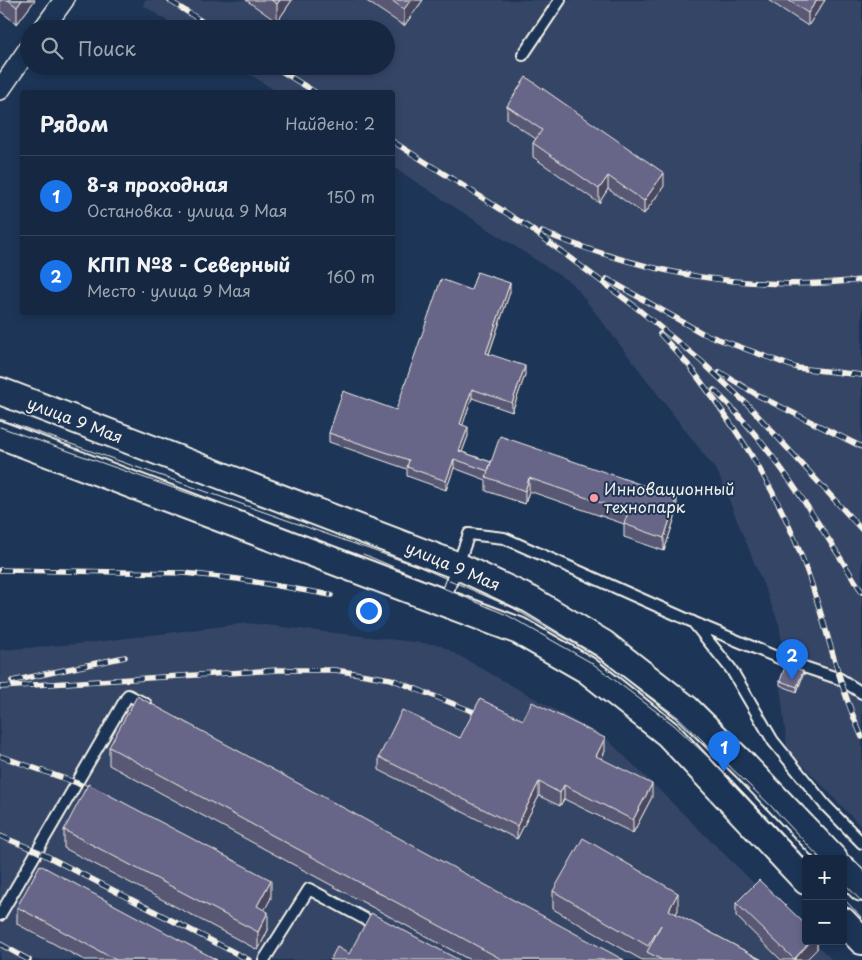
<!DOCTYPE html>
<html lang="ru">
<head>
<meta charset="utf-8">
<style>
	body { margin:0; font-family:"Playpen Sans",sans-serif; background:#23344c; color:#f1f3f6 }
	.controls { position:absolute; right:15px; bottom:15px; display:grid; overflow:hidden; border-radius:5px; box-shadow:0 2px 8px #0003 }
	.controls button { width:45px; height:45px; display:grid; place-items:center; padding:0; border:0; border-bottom:1px solid #35445a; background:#162841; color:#f1f3f6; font:25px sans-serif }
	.you { position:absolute; left:368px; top:610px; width:18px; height:18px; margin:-12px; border:4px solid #fff; border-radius:50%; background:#1a73e8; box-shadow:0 0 0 8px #1a73e833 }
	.badge { display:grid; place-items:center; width:32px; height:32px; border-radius:50%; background:#1a73e8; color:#fff; font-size:16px; font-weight:700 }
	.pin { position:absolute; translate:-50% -41px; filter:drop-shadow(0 1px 2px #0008) }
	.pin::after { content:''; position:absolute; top:26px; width:18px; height:15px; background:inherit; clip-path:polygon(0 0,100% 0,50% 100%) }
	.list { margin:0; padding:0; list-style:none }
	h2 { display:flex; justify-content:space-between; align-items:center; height:65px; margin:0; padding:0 20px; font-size:21px }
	h2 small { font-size:16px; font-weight:400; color:#9ea6b1 }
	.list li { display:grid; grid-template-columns:32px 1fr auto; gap:15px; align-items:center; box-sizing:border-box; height:80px; padding:0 20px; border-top:1px solid #35445a }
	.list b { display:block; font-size:19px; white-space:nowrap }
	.list p { margin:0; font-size:16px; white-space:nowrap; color:#9ea6b1 }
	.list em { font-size:16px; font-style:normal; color:#9ea6b1 }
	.icon { flex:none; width:28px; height:28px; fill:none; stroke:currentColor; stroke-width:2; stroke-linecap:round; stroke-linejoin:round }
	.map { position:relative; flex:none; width:862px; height:960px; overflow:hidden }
	.search { position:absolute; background:#162841; box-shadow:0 2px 8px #0003; left:20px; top:20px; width:375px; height:55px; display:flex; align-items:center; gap:12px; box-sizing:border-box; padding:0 18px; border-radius:28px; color:#9ea6b1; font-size:19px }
	.panel { position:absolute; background:#162841; box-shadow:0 2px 8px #0003; left:20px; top:90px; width:375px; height:225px; border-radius:5px }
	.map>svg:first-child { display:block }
	.built { fill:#344466 }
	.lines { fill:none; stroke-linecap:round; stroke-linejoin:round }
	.lane-casing { stroke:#f4f1e8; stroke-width:14 }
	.street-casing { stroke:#f4f1e8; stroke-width:22 }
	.secondary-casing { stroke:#f4f1e8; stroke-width:30 }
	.lane { stroke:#1d3557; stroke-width:10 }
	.street { stroke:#1d3557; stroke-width:19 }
	.secondary { stroke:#1d3557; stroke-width:26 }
	.tram { stroke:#f4f1e8; stroke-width:1 }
	.rail-casing { stroke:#f4f1e8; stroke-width:5.5 }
	.rail { stroke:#1d3557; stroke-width:4; stroke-dasharray:11; stroke-linecap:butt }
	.wall { fill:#595875; stroke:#f4f1e8 }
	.shaded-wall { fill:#49475f; stroke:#f4f1e8 }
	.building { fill:#686688; stroke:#f4f1e8 }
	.poi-dot { fill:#ff9aa2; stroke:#1d3557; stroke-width:2 }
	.labels { text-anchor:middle; stroke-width:4; stroke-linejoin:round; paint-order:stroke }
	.street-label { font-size:16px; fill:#f4f1e8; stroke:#1d3557 }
	.poi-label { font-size:16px; fill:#f4f1e8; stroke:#1d3557; text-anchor:start }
</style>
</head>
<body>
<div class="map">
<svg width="862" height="960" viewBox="0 0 862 960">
	<rect width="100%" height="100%" fill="#1d3557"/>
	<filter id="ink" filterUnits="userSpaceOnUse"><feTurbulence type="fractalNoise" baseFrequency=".02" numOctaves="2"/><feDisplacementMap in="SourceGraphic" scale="10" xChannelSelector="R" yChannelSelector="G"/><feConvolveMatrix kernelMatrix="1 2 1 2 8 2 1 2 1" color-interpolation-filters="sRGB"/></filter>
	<g filter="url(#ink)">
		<path class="built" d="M 145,0 L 862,0 L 862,828 L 787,748 L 780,685 L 786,669 L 779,624 L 718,473 L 574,285 L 393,167 L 392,92 L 277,92 L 237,66 L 386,66 L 386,29 L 179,29 L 143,5 Z
			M 247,623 L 440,645 L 607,739 L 806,934 L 806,941 L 813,941 L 832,960 L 0,960 L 0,650 L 87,643 Z"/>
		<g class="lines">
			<defs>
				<path id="lane" d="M 523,55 L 560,0
					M 444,602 L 469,534 L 504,538 L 693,622 L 731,669 L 773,741 L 825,805 L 862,843
					M 695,623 L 786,661 L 840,679 L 862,693
					M 0,915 L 128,695 L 146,704
					M 264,960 L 309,889 L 378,926"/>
				<path id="street" d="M 43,29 L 64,0
					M 0,90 L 29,48"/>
				<path id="secondary" d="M 0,391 L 456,565 L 531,600 L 604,644 L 686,708 L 745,766 L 834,859
					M 0,435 L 519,631 L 587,670 L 668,734 L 806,881
					M 843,869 L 862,888
					M 843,921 L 862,941"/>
			</defs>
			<use href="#lane" class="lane-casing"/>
			<use href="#street" class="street-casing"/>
			<use href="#secondary" class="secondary-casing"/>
			<use href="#lane" class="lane"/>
			<use href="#street" class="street"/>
			<use href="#secondary" class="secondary"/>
			<path class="tram" d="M 0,419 L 420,567 L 513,608 L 597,657 L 679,718 L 771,806 L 821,859
				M 0,427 L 290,529
				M 363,554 L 507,615 L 592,663 L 674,725 L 724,772 L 806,859
				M 843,882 L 862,902
				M 843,898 L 862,918"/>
			<defs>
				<path id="rail" d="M 170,1 L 214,29
					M 273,66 L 315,92
					M 392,141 L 527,226 L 633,305 L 701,361 L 749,406 L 862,530
					M 542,232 C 651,275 745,292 862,280
					M 607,279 L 702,333 L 797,368 L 862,375
					M 660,334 L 694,371
					M 690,367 C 740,433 779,492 807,571 C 827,626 838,684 862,737
					M 720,372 L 757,395 L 862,447
					M 714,390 C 775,448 817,522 862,592
					M 0,570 L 184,573 L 238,579 L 331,595
					M 12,681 L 125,657
					M 0,687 L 278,670 L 335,670 L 391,679 L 474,712
					M 0,756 L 77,783 L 98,794
					M 0,836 L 37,851 L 249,960
					M 0,944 L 29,960"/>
			</defs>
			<use href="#rail" class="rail-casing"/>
			<use href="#rail" class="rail"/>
		</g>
		<path class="wall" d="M 0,0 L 35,0 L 17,24 L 0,11 Z
			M 246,0 L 292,0 L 277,22 Z
			M 365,0 L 423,0 L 404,26 Z
			M 768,0 L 825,0 L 808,26 Z
			M 507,106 L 664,186 L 644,214 L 608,189 L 599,203 L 533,157 L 533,143 L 536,139 L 507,119 Z
			M 471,290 L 510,292 L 489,354 L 525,375 L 512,412 L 472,398 L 462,425 L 468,436 L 462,452 L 491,462 L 677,511 L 664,551 L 624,537 L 624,524 L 529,491 L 525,504 L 486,491 L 486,480 L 454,468 L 446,490 L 407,476 L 407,469 L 329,442 L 329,433 L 396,410 Z
			M 803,675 L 797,692 L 780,685 L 780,681 Z
			M 523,720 L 605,751 L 601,759 L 652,797 L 633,833 L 564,799 L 560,806 L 539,796 L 517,839 L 379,770 L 379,757 L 460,738 Z
			M 109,747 L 624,960 L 470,960 L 109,765 Z
			M 64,830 L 271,898 L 264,910 L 268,930 L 258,950 L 64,848 Z
			M 553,891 L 678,910 L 676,914 L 762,960 L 642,960 L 553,909 Z
			M 736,903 L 817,941 L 817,949 L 806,960 L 781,960 L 736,916 Z
			M 17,907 L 217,960 L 84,960 L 17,924 Z"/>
		<path class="shaded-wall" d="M 22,0 L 35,0 L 17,24 L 17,7 Z
			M 280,0 L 292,0 L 277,22 L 277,4 Z
			M 411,0 L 423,0 L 404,26 L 404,9 Z
			M 817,0 L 825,0 L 808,26 L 808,13 Z
			M 664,173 L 664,186 L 644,214 L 644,201 Z
			M 608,176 L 608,189 L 599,203 L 599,189 Z
			M 510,283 L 510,292 L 486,362 L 486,353 Z
			M 525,366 L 525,375 L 512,412 L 512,403 Z
			M 472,389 L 472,398 L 460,433 L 460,424 Z
			M 468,427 L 468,436 L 459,460 L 459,451 Z
			M 454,459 L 454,468 L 446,490 L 446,481 Z
			M 529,478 L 529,491 L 525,504 L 525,491 Z
			M 677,497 L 677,511 L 664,551 L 664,538 Z
			M 803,671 L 803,675 L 797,692 L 797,687 Z
			M 605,738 L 605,751 L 596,770 L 596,756 Z
			M 539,782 L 539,796 L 517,839 L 517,826 Z
			M 652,784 L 652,797 L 633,833 L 633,820 Z
			M 564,785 L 564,799 L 560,806 L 560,793 Z
			M 271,880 L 271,898 L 257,924 L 257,906 Z
			M 678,893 L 678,910 L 669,927 L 669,910 Z
			M 268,912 L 268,930 L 258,950 L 258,932 Z
			M 811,941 L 817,941 L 817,949 L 806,960 L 794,960 Z"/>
		<path class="building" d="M 8,0 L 22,0 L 17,7 Z
			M 271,0 L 280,0 L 277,4 Z
			M 391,0 L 411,0 L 404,9 Z
			M 788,0 L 817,0 L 808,13 Z
			M 526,77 L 664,173 L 644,201 L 608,176 L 599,189 L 533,143 L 542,130 L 507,106 Z
			M 477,272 L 510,283 L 486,353 L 525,366 L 512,403 L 472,389 L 460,424 L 468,427 L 459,451 L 491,462 L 488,471 L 454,459 L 446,481 L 407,467 L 409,460 L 329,433 L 343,391 L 396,410 L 441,279 L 471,290 Z
			M 500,436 L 677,497 L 664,538 L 624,524 L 628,512 L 529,478 L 525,491 L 486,477 Z
			M 786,664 L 803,671 L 797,687 L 780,681 Z
			M 137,696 L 624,960 L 503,960 L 109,747 Z
			M 480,699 L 523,720 L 532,702 L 605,738 L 596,756 L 652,784 L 633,820 L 564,785 L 560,793 L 539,782 L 517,826 L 379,757 L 402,710 L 460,738 Z
			M 88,784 L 271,880 L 257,906 L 268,912 L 258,932 L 64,830 Z
			M 583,838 L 678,893 L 669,910 L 762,960 L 662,960 L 647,952 L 661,925 L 648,946 L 553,891 Z
			M 40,865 L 217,960 L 116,960 L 17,907 Z
			M 759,880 L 806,925 L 806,941 L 811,941 L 794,959 L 736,903 Z
			M 371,913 L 459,960 L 330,960 L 337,947 L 349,954 Z"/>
	</g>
	<circle class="poi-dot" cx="594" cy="498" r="5"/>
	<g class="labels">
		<g class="street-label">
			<text transform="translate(75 420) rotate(21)" y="6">улица 9 Мая</text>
			<text transform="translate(453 566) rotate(23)" y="6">улица 9 Мая</text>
		</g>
		<g class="poi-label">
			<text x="604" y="495">Инновационный<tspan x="604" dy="18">технопарк</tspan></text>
		</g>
	</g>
</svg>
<div class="controls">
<button>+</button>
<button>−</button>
</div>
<div class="you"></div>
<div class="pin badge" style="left:724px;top:772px">1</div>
<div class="pin badge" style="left:792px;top:680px">2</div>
<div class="search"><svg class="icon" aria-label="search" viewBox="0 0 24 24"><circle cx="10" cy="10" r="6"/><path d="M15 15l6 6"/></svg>Поиск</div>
<section class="panel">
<h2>Рядом<small>Найдено: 2</small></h2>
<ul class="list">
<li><span class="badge">1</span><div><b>8-я проходная</b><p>Остановка · улица 9 Мая</p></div><em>150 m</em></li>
<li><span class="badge">2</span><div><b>КПП №8 - Северный</b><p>Место · улица 9 Мая</p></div><em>160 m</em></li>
</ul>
</section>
</div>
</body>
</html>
